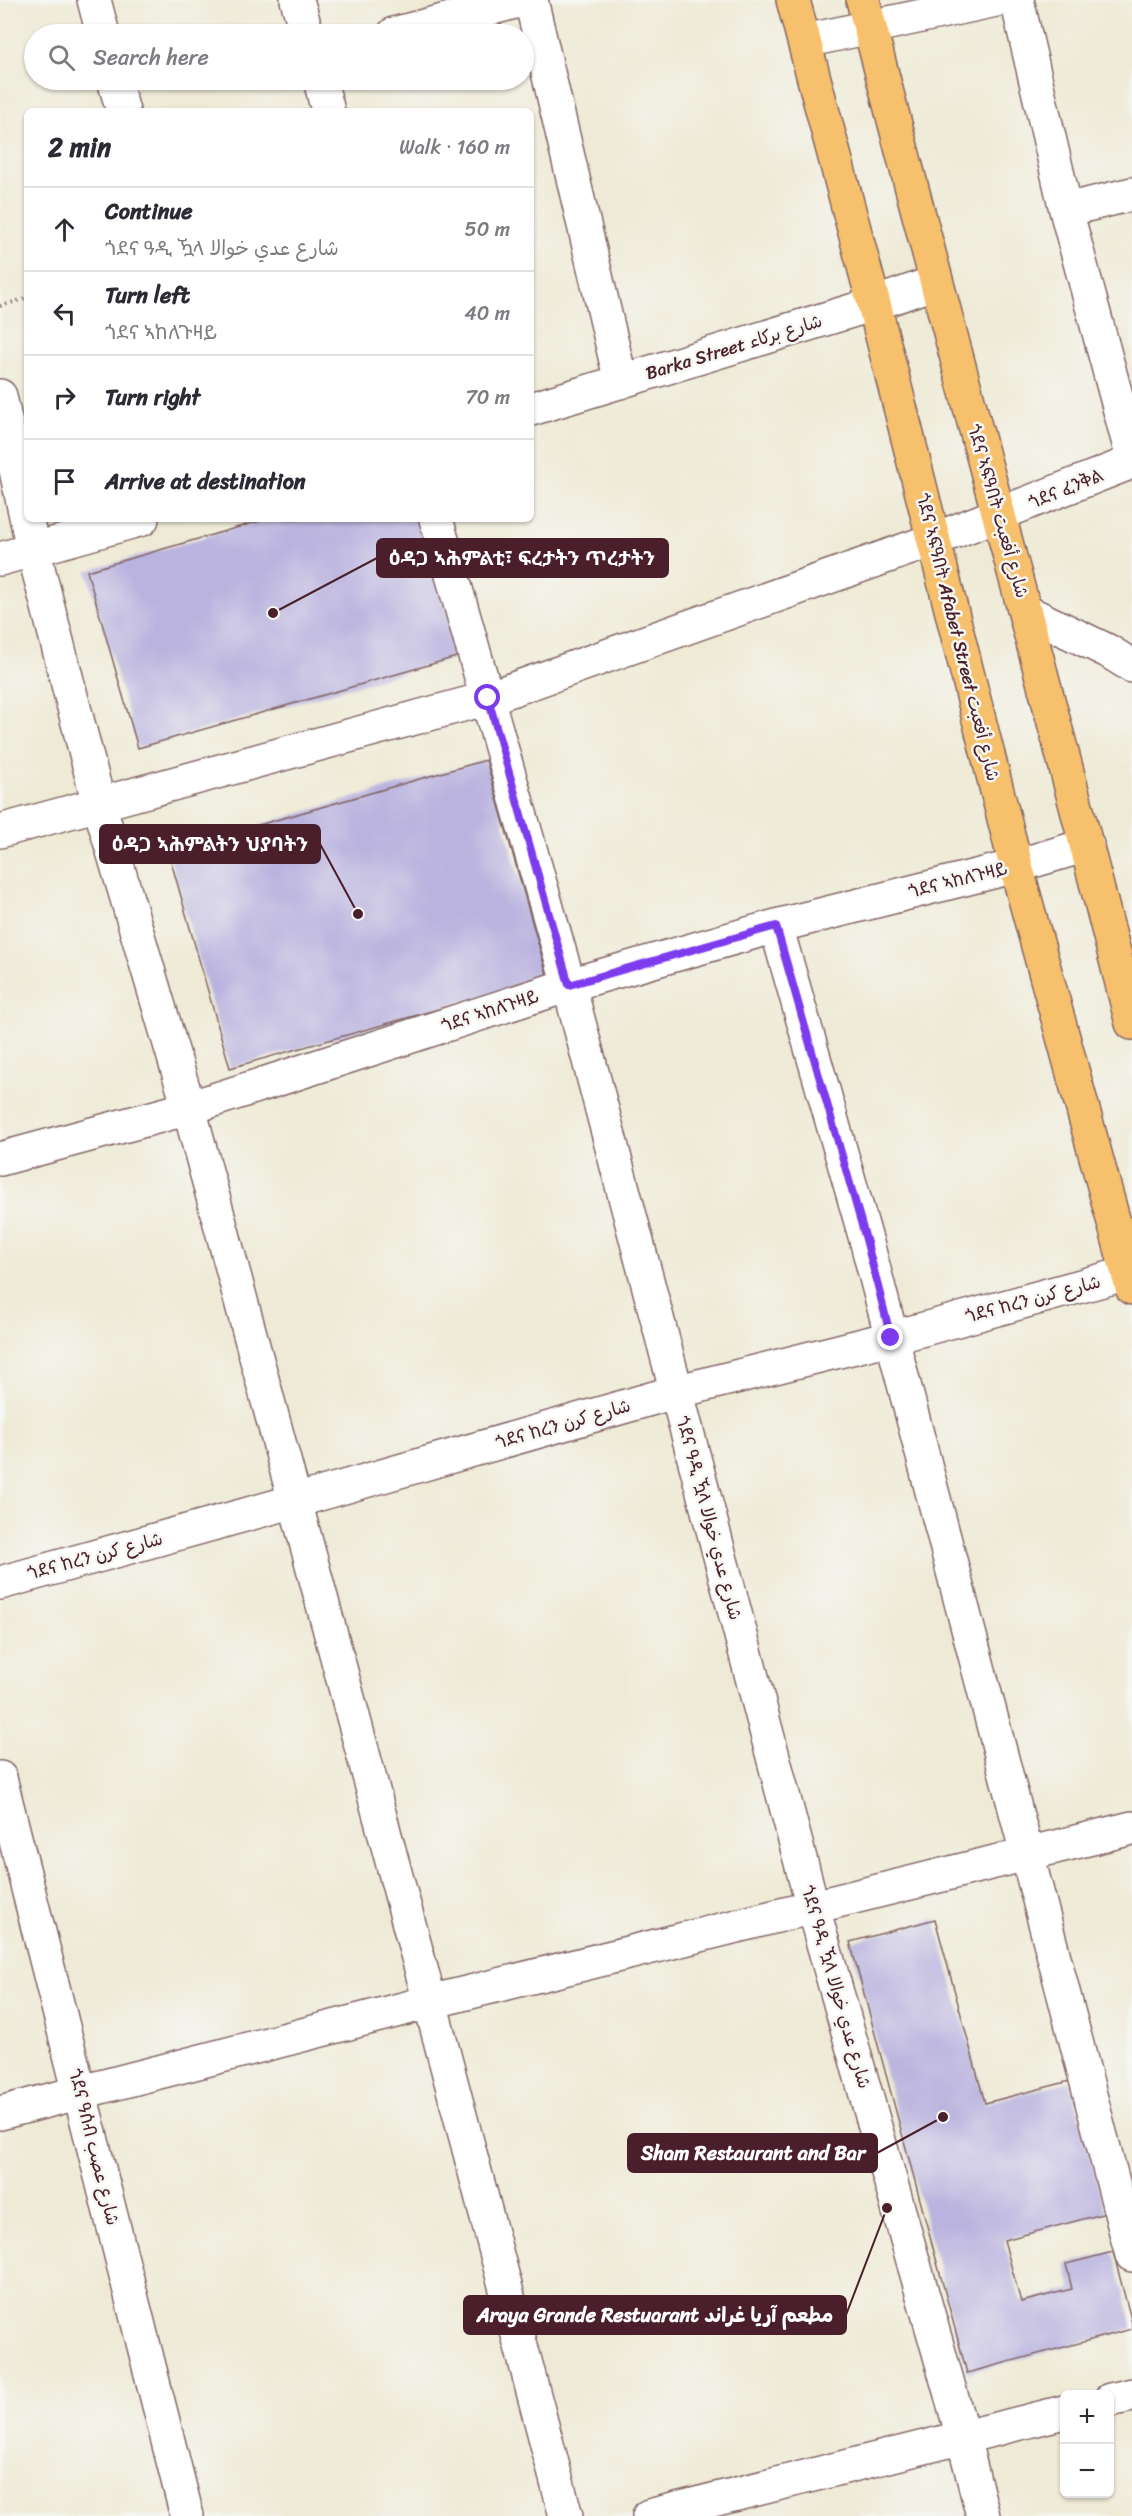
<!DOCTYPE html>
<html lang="en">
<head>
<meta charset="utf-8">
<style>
	body { margin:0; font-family:Sriracha,"Playpen Sans Arabic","Noto Sans Ethiopic",sans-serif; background:#f2f2f3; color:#2b2b33 }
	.controls { position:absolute; right:18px; bottom:18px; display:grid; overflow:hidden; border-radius:9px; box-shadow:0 2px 4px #0004 }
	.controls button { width:54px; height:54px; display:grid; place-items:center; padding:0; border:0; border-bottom:2px solid #e1e1e2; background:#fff; color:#2b2b33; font:30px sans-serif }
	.stop { position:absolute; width:18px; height:18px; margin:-14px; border:4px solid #7c3aed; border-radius:50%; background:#fff }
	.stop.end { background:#7c3aed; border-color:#fff; box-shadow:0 2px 6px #0008 }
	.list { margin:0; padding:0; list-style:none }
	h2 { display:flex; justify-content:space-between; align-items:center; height:78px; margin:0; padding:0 24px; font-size:26px }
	h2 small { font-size:20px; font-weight:400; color:#7c7c81 }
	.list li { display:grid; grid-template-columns:39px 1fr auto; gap:18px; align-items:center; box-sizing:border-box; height:84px; padding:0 24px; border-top:2px solid #e1e1e2 }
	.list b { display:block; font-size:22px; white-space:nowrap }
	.list p { margin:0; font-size:20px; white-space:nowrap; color:#7c7c81 }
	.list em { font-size:20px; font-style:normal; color:#7c7c81 }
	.icon { flex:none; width:33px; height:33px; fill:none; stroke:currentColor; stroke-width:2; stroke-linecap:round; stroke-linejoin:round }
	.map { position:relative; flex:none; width:1132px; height:2516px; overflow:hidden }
	.search { position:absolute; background:#fff; box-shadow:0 2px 4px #0004; left:24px; top:24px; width:510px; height:66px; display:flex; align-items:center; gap:15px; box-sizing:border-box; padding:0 21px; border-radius:33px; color:#7c7c81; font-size:22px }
	.panel { position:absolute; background:#fff; box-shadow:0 2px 4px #0004; left:24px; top:108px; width:510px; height:414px; border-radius:9px }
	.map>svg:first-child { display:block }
	.building { fill:#bab3df }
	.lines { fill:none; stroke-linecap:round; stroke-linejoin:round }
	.minor-casing { stroke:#836666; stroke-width:36 }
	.highway-casing { stroke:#836666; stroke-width:36 }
	.path { stroke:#836666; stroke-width:4; stroke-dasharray:1.5 4.5; stroke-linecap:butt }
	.minor { stroke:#fff; stroke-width:33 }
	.highway { stroke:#f7c06c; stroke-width:33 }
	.route { stroke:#7c3aed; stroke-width:8 }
	.labels { text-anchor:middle; stroke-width:5; stroke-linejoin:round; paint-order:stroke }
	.street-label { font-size:18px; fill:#4a1f2b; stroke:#f6f6f2 }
	.leader { fill:none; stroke:#4a1f2b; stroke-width:2 }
	.callout-dot { fill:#4a1f2b; stroke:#f6f6f2; stroke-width:2 }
	.callout { fill:#4a1f2b; stroke:#4a1f2b; stroke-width:2 }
	.callout-label { font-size:20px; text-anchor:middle; font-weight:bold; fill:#fff }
</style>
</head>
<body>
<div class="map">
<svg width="1132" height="2516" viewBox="0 0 1132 2516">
	<rect width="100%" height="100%" fill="#f6f6f2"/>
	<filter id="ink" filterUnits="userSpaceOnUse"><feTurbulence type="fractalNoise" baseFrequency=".0167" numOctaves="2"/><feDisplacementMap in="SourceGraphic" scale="12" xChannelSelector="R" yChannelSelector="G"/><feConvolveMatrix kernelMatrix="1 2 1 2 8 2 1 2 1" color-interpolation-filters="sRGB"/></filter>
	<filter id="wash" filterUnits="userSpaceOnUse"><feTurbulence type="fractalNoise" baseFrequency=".008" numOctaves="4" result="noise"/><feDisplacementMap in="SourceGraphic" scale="24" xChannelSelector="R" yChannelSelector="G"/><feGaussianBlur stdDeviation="1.35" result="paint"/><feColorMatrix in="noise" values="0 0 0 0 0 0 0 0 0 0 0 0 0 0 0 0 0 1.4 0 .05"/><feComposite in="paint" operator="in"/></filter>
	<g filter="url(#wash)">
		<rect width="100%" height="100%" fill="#eeead5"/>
		<g id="blocks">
			<path class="building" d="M 267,519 L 420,519 L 460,656 L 138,748 L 87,571 Z
				M 486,760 L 548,978 L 230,1068 L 168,851 Z
				M 935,1919 L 985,2103 L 1070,2081 L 1106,2213 L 1004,2240 L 1021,2302 L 1072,2289 L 1066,2264 L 1113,2252 L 1132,2323 L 1132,2329 L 967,2373 L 850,1942 Z"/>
		</g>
	</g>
	<g filter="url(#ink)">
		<use href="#blocks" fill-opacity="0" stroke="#836666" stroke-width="1.5"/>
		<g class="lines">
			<defs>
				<path id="minor" d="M 94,0 L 103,34
					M 297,0 L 307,34
					M 531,0 L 621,382
					M 1017,0 L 1066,210 L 1132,455
					M 394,34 L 522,0
					M 805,41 L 996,0
					M 114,80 L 123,111
					M 320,80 L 328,111
					M 1066,210 L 1132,194
					M 0,396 L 33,549 L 99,804 L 189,1108 L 430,2002 L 566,2516
					M 531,409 L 874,304 L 936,282
					M 436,519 L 569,985 L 813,1908 L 963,2437 L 983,2516
					M 0,559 L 142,519
					M 1027,612 L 1108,651 L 1132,666
					M 0,831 L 488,698 L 933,540 L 1132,462
					M 776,926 L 867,1243 L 1132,2255
					M 0,1159 L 189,1108 L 569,985 L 776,926 L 1016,866 L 1087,845
					M 0,1583 L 295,1501 L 675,1392 L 891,1338 L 1132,1272
					M 0,1778 L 187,2516
					M 0,2113 L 430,2002 L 1132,1828
					M 1110,2400 L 1132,2395
					M 649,2516 L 1064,2412"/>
				<path id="highway" d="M 793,0 L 874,304 L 1016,866 L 1132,1288
					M 863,0 C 950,342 1046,681 1132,1023"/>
			</defs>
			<use href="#minor" class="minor-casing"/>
			<use href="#highway" class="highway-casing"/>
			<path class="path" d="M 0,306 L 27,298"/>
			<use href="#minor" class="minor"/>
			<use href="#highway" class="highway"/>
		</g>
	</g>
	<g class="lines" filter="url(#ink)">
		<path class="route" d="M 488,698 L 569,985 L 776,926 L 867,1243 L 891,1338"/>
	</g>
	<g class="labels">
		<g class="street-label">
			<text transform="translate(734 347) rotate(-17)" y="6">Barka Street شارع بركاء</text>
			<text transform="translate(1066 489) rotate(-22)" y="6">ጎደና ፈንቅል</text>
			<text transform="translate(998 511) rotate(74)" y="6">ጎደና ኣፍዓበት شارع أفعبت</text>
			<text transform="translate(958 637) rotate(76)" y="6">ጎደና ኣፍዓበት Afabet Street شارع أفعبت</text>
			<text transform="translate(958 880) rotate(-14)" y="6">ጎደና ኣከለጉዛይ</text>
			<text transform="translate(490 1011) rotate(-18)" y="6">ጎደና ኣከለጉዛይ</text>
			<text transform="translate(1033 1299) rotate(-15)" y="6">ጎደና ከረን شارع كرن</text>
			<text transform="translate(563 1424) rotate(-16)" y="6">ጎደና ከረን شارع كرن</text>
			<text transform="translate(709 1518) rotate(75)" y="6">ጎደና ዓዲ ዃላ شارع عدي خوالا</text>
			<text transform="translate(95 1556) rotate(-15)" y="6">ጎደና ከረን شارع كرن</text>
			<text transform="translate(836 1987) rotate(74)" y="6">ጎደና ዓዲ ዃላ شارع عدي خوالا</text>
			<text transform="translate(94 2147) rotate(76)" y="6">ጎደና ዓሰብ شارع عصب</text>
		</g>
	</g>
	<path class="leader" d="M273 613L377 558M358 914L320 844M943 2117L877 2153M887 2208L846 2315"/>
	<g class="callout-dot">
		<circle cx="273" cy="613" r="6"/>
		<circle cx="358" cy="914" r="6"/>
		<circle cx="943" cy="2117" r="6"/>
		<circle cx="887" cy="2208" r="6"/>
	</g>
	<g class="callout">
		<rect x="377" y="539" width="291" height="38" rx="6"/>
		<rect x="100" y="825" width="220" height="38" rx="6"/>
		<rect x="628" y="2134" width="249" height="38" rx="6"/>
		<rect x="464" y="2296" width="382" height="38" rx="6"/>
	</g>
	<g class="callout-label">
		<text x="522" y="565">ዕዳጋ ኣሕምልቲ፣ ፍረታትን ጥረታትን</text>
		<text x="210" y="851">ዕዳጋ ኣሕምልትን ህያባትን</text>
		<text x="753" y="2160">Sham Restaurant and Bar</text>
		<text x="655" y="2322">Araya Grande Restuarant مطعم آريا غراند</text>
	</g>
</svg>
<div class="controls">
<button>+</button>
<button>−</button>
</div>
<div class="stop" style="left:488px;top:698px"></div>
<div class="stop end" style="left:891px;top:1338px"></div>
<div class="search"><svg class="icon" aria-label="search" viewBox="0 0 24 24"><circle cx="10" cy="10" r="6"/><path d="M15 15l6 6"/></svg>Search here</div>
<section class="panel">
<h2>2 min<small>Walk · 160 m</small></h2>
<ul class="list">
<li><svg class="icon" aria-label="ahead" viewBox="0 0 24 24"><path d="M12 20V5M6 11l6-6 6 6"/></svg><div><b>Continue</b><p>ጎደና ዓዲ ዃላ شارع عدي خوالا</p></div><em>50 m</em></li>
<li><svg class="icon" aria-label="left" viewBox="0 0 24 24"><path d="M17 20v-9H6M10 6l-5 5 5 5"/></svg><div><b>Turn left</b><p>ጎደና ኣከለጉዛይ</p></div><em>40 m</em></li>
<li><svg class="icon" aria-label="right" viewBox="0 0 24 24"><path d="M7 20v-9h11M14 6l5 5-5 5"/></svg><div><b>Turn right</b></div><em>70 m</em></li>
<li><svg class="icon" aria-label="arrive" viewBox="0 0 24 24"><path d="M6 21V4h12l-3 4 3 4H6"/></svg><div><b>Arrive at destination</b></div></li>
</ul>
</section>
</div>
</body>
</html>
